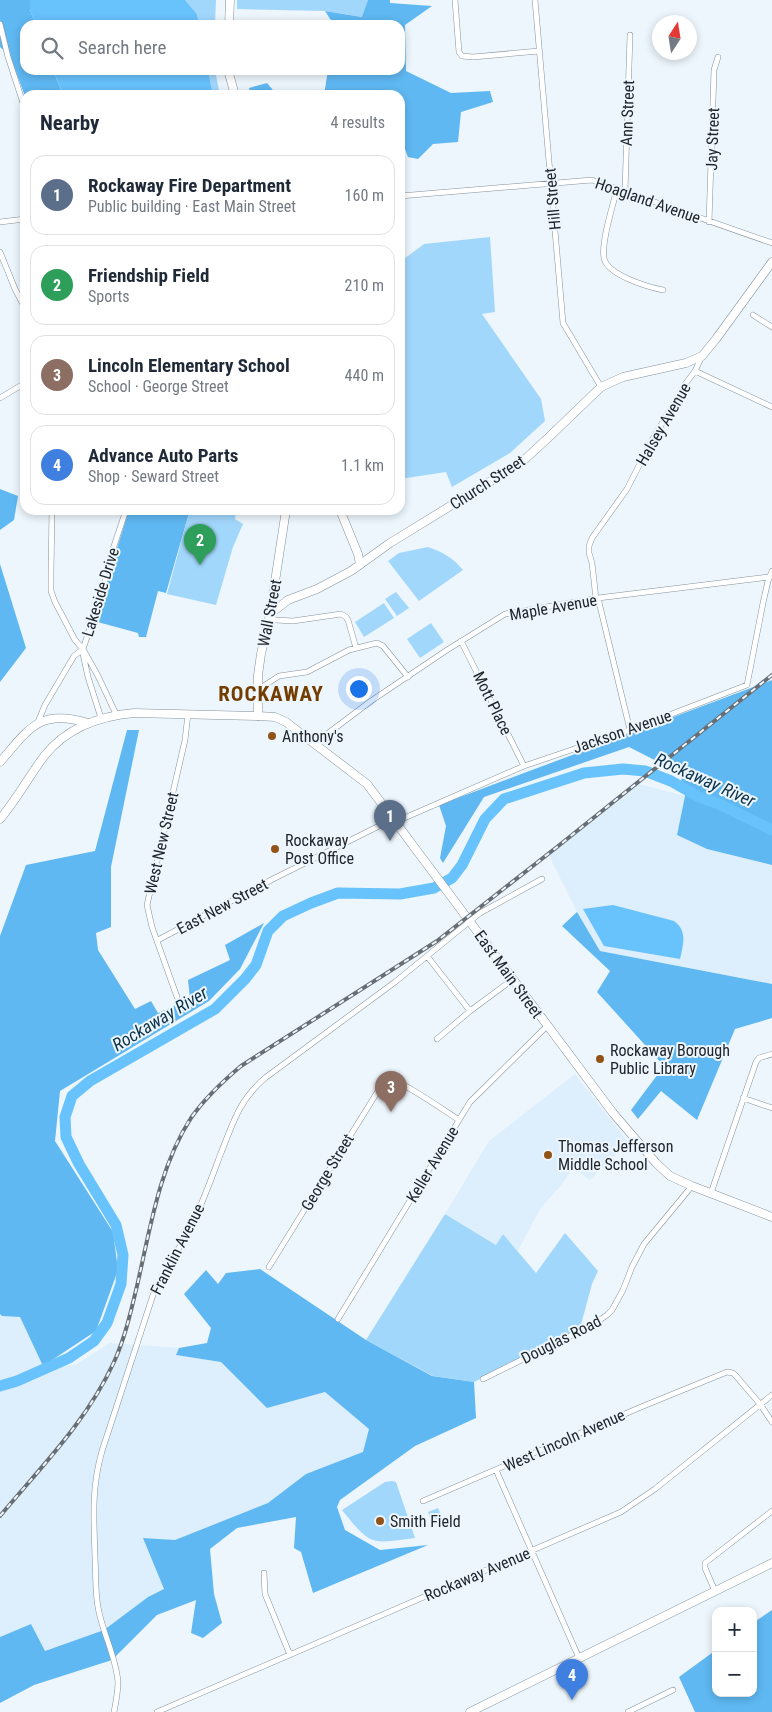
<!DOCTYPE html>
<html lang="en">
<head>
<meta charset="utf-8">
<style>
	body { margin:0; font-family:"Roboto Condensed",sans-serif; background:#f2f2f3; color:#1f2937 }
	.controls { position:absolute; right:15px; bottom:15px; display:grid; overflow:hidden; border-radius:10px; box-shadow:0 2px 8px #0003 }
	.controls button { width:45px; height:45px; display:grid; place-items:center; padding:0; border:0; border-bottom:1px solid #e0e1e3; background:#fff; color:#1f2937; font:25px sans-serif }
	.compass { position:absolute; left:652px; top:15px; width:45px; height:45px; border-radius:50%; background:#fff; box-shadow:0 2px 8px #0003; rotate:12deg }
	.you { position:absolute; left:358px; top:688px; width:18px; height:18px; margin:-12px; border:4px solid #fff; border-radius:50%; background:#1a73e8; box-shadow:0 0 0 8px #1a73e833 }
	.badge { display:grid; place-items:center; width:32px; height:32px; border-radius:50%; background:#915318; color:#fff; font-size:16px; font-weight:700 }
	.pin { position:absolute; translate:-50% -41px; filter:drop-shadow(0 1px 2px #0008) }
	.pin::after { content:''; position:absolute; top:26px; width:18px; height:15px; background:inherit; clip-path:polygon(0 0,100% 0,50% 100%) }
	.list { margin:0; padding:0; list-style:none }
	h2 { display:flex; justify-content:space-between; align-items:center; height:65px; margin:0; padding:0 20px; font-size:21px }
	h2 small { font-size:16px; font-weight:400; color:#747a83 }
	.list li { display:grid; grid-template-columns:32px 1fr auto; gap:15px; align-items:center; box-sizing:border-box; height:80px; margin:0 10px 10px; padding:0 10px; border:1px solid #e0e1e3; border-radius:15px }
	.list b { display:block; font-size:19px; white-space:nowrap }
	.list p { margin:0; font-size:16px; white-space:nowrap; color:#747a83 }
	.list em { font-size:16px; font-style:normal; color:#747a83 }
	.icon { flex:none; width:28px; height:28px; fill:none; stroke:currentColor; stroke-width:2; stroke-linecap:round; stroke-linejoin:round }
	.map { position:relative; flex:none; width:772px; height:1712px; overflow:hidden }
	.search { position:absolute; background:#fff; box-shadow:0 2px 8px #0003; left:20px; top:20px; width:385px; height:55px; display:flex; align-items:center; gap:12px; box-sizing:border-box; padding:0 18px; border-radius:15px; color:#747a83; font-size:19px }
	.panel { position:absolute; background:#fff; box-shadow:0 2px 8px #0003; left:20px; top:90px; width:385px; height:425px; border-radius:15px }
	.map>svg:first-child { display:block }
	.built { fill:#ddeefc }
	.green { fill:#a2d7fc }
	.forest { fill:#5fb8f2 }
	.water { fill:#68c2fc }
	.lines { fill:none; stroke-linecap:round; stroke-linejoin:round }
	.river { stroke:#68c2fc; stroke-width:11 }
	.street-casing { stroke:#84929c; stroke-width:6 }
	.secondary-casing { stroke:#84929c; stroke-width:9 }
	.primary-casing { stroke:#84929c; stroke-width:9 }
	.street { stroke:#fff; stroke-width:5 }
	.secondary { stroke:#fff; stroke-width:8 }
	.primary { stroke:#fff; stroke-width:8 }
	.rail-casing { stroke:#686f74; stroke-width:4 }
	.rail { stroke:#edf6fd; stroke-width:2; stroke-dasharray:5.5; stroke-linecap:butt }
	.poi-dot { fill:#915318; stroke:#edf6fd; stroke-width:2 }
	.labels { text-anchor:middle; stroke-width:4; stroke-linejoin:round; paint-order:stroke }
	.street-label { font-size:16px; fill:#20262a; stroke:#edf6fd }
	.poi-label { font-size:16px; fill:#20262a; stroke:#edf6fd; text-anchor:start }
	.water-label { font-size:18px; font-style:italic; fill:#0d344c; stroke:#edf6fd }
	.district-label { font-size:21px; font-weight:bold; letter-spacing:1px; fill:#743d00; stroke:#edf6fd }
</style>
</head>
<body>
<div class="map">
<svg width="772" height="1712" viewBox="0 0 772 1712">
	<rect width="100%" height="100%" fill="#edf6fd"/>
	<path class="built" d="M 634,783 L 685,796 L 677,835 L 707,849 L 772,865 L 772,984 L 600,951 L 577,912 L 547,852 Z
		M 575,1074 L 628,1142 L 590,1180 L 573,1168 L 562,1184 L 540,1209 L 518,1251 L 503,1234 L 497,1245 L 445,1214 L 489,1141 Z
		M 0,1314 L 2,1316 L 20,1317 L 43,1366 L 75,1365 L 110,1343 L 179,1348 L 177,1355 L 221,1362 L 267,1408 L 325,1392 L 369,1429 L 363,1453 L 306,1474 L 268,1503 L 175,1540 L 144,1538 L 164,1589 L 148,1597 L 104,1630 L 45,1651 L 31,1624 L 0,1637 Z"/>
	<path class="green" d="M 185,0 L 216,0 L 215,25 L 199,25 L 197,14 Z
		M 237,0 L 368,0 L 363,17 L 325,11 L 237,9 Z
		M 208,70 L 215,70 L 220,95 L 213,95 Z
		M 490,237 L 495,312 L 482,314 L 541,399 L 545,421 L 510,453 L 452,487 L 446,472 L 400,479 L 400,262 L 424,244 Z
		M 202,510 L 236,510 L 235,519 L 243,524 L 233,547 L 216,605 L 167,594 L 189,513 Z
		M 428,547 C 443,552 453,558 463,570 L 419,601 L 388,561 L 399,553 Z
		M 396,592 L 409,608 L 397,616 L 385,599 Z
		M 384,603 L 394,618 L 364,637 L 355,622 Z
		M 431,623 L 444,642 L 420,658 L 407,639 Z
		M 445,1214 L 496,1245 L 503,1234 L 536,1273 L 565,1233 L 598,1271 L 592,1284 L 579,1332 L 474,1382 L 433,1376 L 366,1340 Z
		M 392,1481 L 396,1482 L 415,1538 C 370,1544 371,1546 342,1510 L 385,1482 Z
		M 438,1508 L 442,1517 L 434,1521 L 431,1520 L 428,1512 Z"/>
	<path class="forest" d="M 0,0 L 30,0 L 30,10 L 36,25 L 25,25 L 25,70 L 53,70 L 63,95 L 25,96 L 10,56 L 0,47 Z
		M 368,0 L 390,0 L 390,3 L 432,6 L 405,25 L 406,71 L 451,93 L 490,91 L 493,102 L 461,112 L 458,142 L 433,144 L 418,159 L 408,157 L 400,136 L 400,95 L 324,95 L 328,70 L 400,70 L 400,25 L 334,25 L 325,11 L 362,17 Z
		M 267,83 L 277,95 L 251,95 L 249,88 Z
		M 0,489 L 18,496 L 14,520 L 0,530 Z
		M 129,510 L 202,510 L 189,513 L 166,593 L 158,591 L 146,637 L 139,637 L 138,633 L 94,621 Z
		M 0,564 L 26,648 L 0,682 Z
		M 772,680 L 772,865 L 707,849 L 677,835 L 685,796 L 680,773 L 629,747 L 484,797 L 443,863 L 440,858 L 446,826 L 439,805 Z
		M 127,730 L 139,730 L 111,867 L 111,927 L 96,933 L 98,950 L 135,1009 L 151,1001 L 158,1013 L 190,999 L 188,980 L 230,960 L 225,945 L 264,923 L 240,969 L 209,1001 L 60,1091 L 55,1141 L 113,1232 L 118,1270 L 96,1331 L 43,1366 L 20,1317 L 2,1316 L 0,1314 L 0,936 L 26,865 L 95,851 Z
		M 577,912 L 600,951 L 772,984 L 772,1018 L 735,1029 L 697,1120 L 661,1091 L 638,1119 L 631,1110 L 664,1066 L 597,992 L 610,971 L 562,926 Z
		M 260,1269 L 366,1340 L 432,1376 L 474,1382 L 476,1418 L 415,1446 L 340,1500 L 337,1507 L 345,1530 L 380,1550 L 428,1545 L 313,1593 L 301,1552 L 294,1548 L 296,1517 L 237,1528 L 210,1549 L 214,1594 L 222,1623 L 203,1638 L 191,1633 L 196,1600 L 157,1615 L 112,1660 L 34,1685 L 0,1703 L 0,1637 L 31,1624 L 45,1651 L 104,1630 L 148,1597 L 164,1589 L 143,1538 L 175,1540 L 268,1503 L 306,1474 L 363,1452 L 369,1429 L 325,1392 L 267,1408 L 221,1362 L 176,1355 L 179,1348 L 207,1343 L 211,1328 L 184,1294 L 206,1270 L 218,1284 L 226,1273 Z
		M 772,1610 L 772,1712 L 695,1712 L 679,1677 L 716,1650 L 716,1693 L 753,1693 L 753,1623 Z"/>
	<path class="water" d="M 30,0 L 185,0 L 197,14 L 199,25 L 36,25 L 30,10 Z
		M 53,70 L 208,70 L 213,95 L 63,95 Z
		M 613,905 L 674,921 C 688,931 683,945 680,959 L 604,946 L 583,909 Z"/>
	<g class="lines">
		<path class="river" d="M 0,1386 L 17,1381 L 69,1358 L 94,1341 L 107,1323 L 121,1284 L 123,1255 L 116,1225 L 79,1164 L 66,1137 L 65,1117 L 72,1096 L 90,1081 L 215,1009 L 245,979 L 256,965 L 268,931 L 283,916 L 311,903 L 338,893 L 400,894 L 434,888 L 452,878 L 462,865 L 485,819 L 504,799 L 584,773 L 623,769 L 645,771 L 671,781 L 699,797 L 719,804 L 772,830"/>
		<defs>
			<path id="street" d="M 455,0 L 459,52 L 462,56 L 473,57 L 539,51
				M 535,0 L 563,323 L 601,387
				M 0,24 L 8,57 L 25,109
				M 617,189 C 613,205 601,242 604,258 C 607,275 648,287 663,290
				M 625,191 L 630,35
				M 400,196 L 592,180 L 772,243
				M 0,222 L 25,219
				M 709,222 L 714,70 L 718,57
				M 0,252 L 15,289 L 25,308
				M 753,315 L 772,327
				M 695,371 L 772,407
				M 0,398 L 25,383
				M 52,510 L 51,572 L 51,591 L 55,602 L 75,640 L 83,649 L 98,676 L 116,714
				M 598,598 L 630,730
				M 596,599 L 592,563 L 589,553 L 589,546 L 592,538 L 627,489 L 651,442 L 686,383 L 695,371 L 702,356
				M 269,618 L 276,620 L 293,621 L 341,614 L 346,617 L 348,620 L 356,648
				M 461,641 L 524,766
				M 83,654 L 88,677 L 101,718
				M 259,689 L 279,676 L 307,672 L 349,650 L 377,643 L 383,646 L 408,677
				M 38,722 L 45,705 L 74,656 L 83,649 L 103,590 L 110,558 L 126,510
				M 315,743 L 371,701 L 447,650 L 505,614 L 598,598 L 769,577
				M 158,940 L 273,879 L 387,822 L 402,819 L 524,766 L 630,730 L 747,685 L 763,603 L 768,581 L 772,571
				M 427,956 L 470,1011 L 437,1039
				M 177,997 L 152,927 L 147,905 L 185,740 L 188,714
				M 470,1011 L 512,980
				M 743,1098 L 772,1108
				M 711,1193 L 756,1062 L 759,1058 L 772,1054
				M 269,1267 L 386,1078 C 398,1078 445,1111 459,1120
				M 338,1319 L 470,1102 L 547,1026
				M 483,1379 L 592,1325 L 607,1315 L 612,1310 L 623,1290 L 632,1267 L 644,1244 L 692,1186
				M 496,1470 L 579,1658
				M 423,1501 L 641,1407 L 727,1372 L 733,1373 L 736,1376 L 760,1404 L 772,1422
				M 264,1573 L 265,1594 L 290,1655
				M 715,1591 L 705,1568 L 705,1563 L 772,1511
				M 114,1712 C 116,1702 118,1692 118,1682 C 116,1656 102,1632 98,1607 C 95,1591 96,1574 95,1558 C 94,1518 91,1490 102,1451 L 153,1295 C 163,1270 180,1249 192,1225 C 203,1202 212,1177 221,1153 C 233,1123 239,1100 265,1078 L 395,982 L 480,913 L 542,879
				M 157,1712 L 621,1512 L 655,1489 L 772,1395
				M 628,1712 L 673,1690"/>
			<path id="secondary" d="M 229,25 L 230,0
				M 228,70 L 235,95
				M 340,510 L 358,554 L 360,564
				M 270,614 L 286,510
				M 258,716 L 275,717 L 286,722 L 367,784 L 613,1113 L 656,1163 L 670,1176 L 692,1186 L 772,1217
				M 0,762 C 29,729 39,708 88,723"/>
			<path id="primary" d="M 0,819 C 17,799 29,776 45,755 C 67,728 100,716 134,713 L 258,716 L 258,675 L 261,654 L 270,614 L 288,600 L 317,589 L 351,571 L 390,543 L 509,470 L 523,461 L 548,438 L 601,387 L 623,377 L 686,363 L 702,356 L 716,339 L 772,262
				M 470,1712 L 772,1563"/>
		</defs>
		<use href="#street" class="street-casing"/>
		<use href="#secondary" class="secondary-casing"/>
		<use href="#primary" class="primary-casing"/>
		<use href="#street" class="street"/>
		<use href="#secondary" class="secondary"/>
		<use href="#primary" class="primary"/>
		<defs>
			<path id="rail" d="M 0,1516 C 41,1467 87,1421 114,1362 C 125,1338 131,1311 137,1286 C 150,1230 159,1167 191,1118 C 205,1098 222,1082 241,1066 L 437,941 L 557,847 L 772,675"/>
		</defs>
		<use href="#rail" class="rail-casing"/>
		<use href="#rail" class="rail"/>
	</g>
	<g class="poi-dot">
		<circle cx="272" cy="736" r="5"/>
		<circle cx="275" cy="849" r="5"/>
		<circle cx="600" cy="1059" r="5"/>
		<circle cx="548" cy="1155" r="5"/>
		<circle cx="380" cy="1521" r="5"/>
	</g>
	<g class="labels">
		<g class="street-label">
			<text transform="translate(627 113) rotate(-88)" y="6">Ann Street</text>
			<text transform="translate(712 139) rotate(-88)" y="6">Jay Street</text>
			<text transform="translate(552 199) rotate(-95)" y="6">Hill Street</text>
			<text transform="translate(648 200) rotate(19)" y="6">Hoagland Avenue</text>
			<text transform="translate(663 424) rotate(-60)" y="6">Halsey Avenue</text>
			<text transform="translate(487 482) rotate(-33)" y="6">Church Street</text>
			<text transform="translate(100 592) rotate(-73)" y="6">Lakeside Drive</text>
			<text transform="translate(553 607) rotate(-10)" y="6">Maple Avenue</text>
			<text transform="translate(269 613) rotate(-79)" y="6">Wall Street</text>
			<text transform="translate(493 703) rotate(64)" y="6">Mott Place</text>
			<text transform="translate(622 731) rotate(-19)" y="6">Jackson Avenue</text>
			<text transform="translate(161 843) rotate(-77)" y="6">West New Street</text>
			<text transform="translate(222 906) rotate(-28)" y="6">East New Street</text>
			<text transform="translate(509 974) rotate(54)" y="6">East Main Street</text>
			<text transform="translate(432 1164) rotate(-59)" y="6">Keller Avenue</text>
			<text transform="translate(327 1172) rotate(-59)" y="6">George Street</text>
			<text transform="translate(177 1249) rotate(-63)" y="6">Franklin Avenue</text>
			<text transform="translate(561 1339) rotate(-27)" y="6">Douglas Road</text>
			<text transform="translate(564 1440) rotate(-24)" y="6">West Lincoln Avenue</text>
			<text transform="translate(477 1574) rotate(-23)" y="6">Rockaway Avenue</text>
		</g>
		<g class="poi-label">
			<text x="282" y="742">Anthony's</text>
			<text x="285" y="846">Rockaway<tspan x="285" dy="18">Post Office</tspan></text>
			<text x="610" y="1056">Rockaway Borough<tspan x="610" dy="18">Public Library</tspan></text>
			<text x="558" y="1152">Thomas Jefferson<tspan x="558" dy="18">Middle School</tspan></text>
			<text x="390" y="1527">Smith Field</text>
		</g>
		<g class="water-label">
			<text transform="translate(705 780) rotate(24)" y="6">Rockaway River</text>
			<text transform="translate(160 1019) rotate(-31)" y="6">Rockaway River</text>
		</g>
		<g class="district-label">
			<text x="271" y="701">ROCKAWAY</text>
		</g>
	</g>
</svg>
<div class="controls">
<button>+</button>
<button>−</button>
</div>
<svg class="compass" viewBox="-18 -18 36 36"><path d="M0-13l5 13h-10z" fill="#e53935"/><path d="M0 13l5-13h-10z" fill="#747a83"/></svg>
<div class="you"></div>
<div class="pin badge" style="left:390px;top:841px;background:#5c6f8a">1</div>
<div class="pin badge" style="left:200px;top:565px;background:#2e9e5b">2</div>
<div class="pin badge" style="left:391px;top:1112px;background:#8d6e63">3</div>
<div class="pin badge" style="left:572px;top:1700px;background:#3f7fe0">4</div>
<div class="search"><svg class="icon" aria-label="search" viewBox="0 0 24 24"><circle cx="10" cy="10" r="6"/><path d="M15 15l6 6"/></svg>Search here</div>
<section class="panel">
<h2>Nearby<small>4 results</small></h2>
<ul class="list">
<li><span class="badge" style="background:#5c6f8a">1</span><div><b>Rockaway Fire Department</b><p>Public building · East Main Street</p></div><em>160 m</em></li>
<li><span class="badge" style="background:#2e9e5b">2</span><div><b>Friendship Field</b><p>Sports</p></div><em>210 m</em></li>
<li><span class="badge" style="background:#8d6e63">3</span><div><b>Lincoln Elementary School</b><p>School · George Street</p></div><em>440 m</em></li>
<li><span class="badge" style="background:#3f7fe0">4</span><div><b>Advance Auto Parts</b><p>Shop · Seward Street</p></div><em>1.1 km</em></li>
</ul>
</section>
</div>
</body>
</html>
